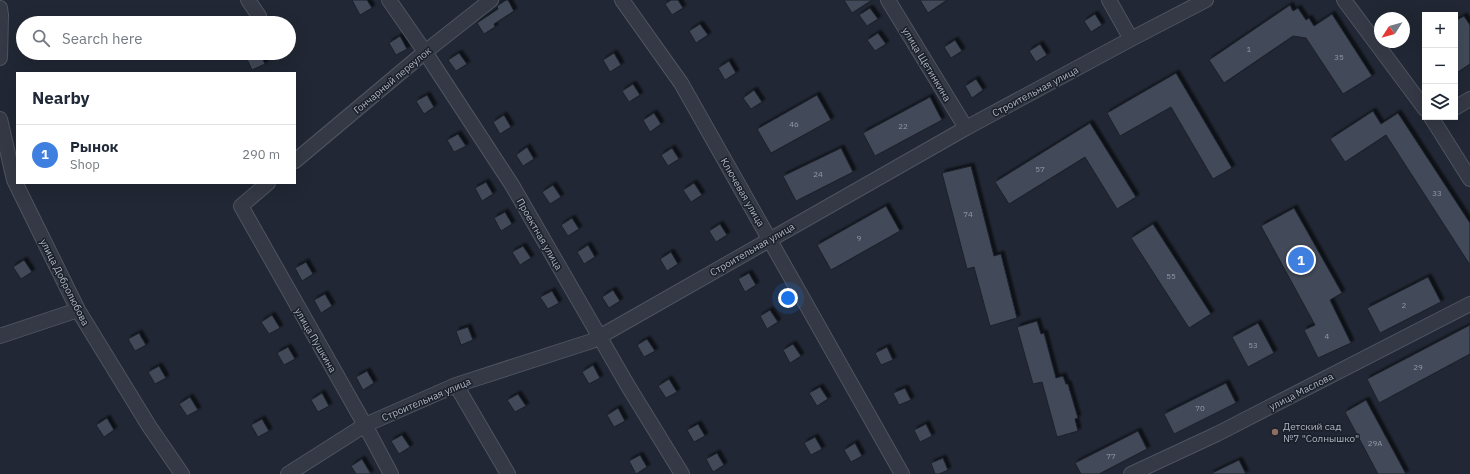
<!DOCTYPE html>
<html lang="en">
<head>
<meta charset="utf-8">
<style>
	body { margin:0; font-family:"IBM Plex Sans",sans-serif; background:#f2f2f3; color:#1f2937 }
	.controls { position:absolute; right:12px; top:12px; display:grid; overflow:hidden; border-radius:0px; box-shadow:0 4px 16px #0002 }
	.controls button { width:36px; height:36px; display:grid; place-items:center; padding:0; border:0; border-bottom:1px solid #e0e1e3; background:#fff; color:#1f2937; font:20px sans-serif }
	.compass { position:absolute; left:1374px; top:12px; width:36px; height:36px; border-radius:50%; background:#fff; box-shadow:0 4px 16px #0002; rotate:234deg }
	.you { position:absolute; left:788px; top:298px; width:14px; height:14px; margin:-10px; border:3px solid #fff; border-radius:50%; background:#1a73e8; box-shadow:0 0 0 6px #1a73e833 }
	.badge { display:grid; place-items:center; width:26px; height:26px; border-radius:50%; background:#db2777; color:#fff; font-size:13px; font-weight:700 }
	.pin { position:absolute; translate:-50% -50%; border:2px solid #fff; box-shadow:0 1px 4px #0006 }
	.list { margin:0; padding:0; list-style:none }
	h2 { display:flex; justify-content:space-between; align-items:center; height:52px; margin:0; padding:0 16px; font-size:17px }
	h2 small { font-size:13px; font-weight:400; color:#747a83 }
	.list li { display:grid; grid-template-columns:26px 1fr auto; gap:12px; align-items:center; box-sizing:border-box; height:60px; padding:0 16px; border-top:1px solid #e0e1e3 }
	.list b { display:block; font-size:15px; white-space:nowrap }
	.list p { margin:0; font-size:13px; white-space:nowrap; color:#747a83 }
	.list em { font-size:13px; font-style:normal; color:#747a83 }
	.icon { flex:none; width:22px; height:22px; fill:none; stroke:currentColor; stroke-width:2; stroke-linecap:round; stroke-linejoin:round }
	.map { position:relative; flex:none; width:1470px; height:474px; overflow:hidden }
	.search { position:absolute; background:#fff; box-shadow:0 4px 16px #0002; left:16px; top:16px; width:280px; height:44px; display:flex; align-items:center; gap:10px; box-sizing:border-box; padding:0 14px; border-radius:22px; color:#747a83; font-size:15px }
	.panel { position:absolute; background:#fff; box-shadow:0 4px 16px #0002; left:16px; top:72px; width:280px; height:112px; border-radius:0px }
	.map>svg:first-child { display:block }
	.building { fill:#424a58; stroke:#1c212b; filter:url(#shadow) }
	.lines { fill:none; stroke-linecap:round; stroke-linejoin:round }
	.minor-casing { stroke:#4f5460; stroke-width:16 }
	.minor { stroke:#343945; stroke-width:14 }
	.education-dot { fill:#8d6e63; stroke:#1a1f29; stroke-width:1.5 }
	.labels { text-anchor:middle; stroke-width:3; stroke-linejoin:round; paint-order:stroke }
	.number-label { font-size:8px; fill:#939aa8 }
	.street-label { font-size:10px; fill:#aeb4c2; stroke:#1a1f29 }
	.poi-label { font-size:10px; fill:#aeb4c2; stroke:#1a1f29; text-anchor:start }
</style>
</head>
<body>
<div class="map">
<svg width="1470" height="474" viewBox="0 0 1470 474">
	<defs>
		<filter id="shadow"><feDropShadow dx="3" dy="-3" stdDeviation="1" flood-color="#0009"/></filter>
	</defs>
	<rect width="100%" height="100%" fill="#212734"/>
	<path class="building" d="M 352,0 L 367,0 L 372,8 L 360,15 Z
		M 506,0 L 508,0 L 514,11 L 494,24 L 495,27 L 484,34 L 477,23 L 498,9 L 497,6 Z
		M 671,0 L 678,0 L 683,8 L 672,15 L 665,4 Z
		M 844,0 L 872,0 L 852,13 Z
		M 920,0 L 947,0 L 928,13 Z
		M 1290,5 L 1293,11 L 1298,8 L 1306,20 L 1309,18 L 1314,26 L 1332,14 L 1372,76 L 1343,94 L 1306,38 L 1293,36 L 1224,83 L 1209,60 Z
		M 870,8 L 878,19 L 867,26 L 859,15 Z
		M 1095,14 L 1102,25 L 1091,32 L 1084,21 Z
		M 1464,16 L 1470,25 L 1470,64 L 1455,74 L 1455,21 Z
		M 700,24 L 708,35 L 696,43 L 689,31 Z
		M 878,33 L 886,44 L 875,51 L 867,40 Z
		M 400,36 L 407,49 L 396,55 L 389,43 Z
		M 955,40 L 962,51 L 951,58 L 944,47 Z
		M 1040,44 L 1047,55 L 1036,62 L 1029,51 Z
		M 258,53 L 260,53 L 265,64 L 252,70 L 247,59 Z
		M 459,53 L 467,64 L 456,71 L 448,60 Z
		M 614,53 L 621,65 L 610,72 L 603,60 Z
		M 729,61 L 736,73 L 725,80 L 718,68 Z
		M 1176,73 L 1232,168 L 1213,179 L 1171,107 L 1120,136 L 1107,113 Z
		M 976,79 L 983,90 L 972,98 L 965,86 Z
		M 633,84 L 640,95 L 629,102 L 622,91 Z
		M 754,90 L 762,102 L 751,109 L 743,98 Z
		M 427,95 L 434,107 L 424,114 L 416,101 Z
		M 817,95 L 831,120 L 771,153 L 757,129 Z
		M 930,97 L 942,120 L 875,156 L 863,133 Z
		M 1373,111 L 1381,124 L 1398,113 L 1470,223 L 1470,265 L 1386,135 L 1345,162 L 1330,139 Z
		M 654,113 L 661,124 L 650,132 L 643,120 Z
		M 504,115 L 511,127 L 500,134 L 493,122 Z
		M 1090,123 L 1136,197 L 1117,209 L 1085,157 L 1009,204 L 995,182 Z
		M 458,134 L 466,146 L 454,152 L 447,140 Z
		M 527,147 L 534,159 L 523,166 L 516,155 Z
		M 672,148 L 679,159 L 668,166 L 661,155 Z
		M 841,148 L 853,172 L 796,201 L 783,176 Z
		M 971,166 L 994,256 L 1001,254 L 1017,318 L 990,326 L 974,267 L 967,269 L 942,173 Z
		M 486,182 L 493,194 L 482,201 L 475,188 Z
		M 694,183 L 702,195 L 691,202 L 683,190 Z
		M 553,185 L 561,197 L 550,204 L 542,192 Z
		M 886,206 L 900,231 L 831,270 L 817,245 Z
		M 1294,208 L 1342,293 L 1330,300 L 1351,343 L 1318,358 L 1304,330 L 1315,325 L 1261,226 Z
		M 505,212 L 512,224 L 501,231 L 494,218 Z
		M 572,218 L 579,229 L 568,236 L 561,225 Z
		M 720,224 L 727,235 L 716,242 L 709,231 Z
		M 1153,224 L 1211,314 L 1189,328 L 1131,238 Z
		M 588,245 L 595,257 L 584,264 L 577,252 Z
		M 523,246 L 531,258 L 520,265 L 512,252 Z
		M 671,252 L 678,264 L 667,271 L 660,259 Z
		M 24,260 L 32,272 L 21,279 L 13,267 Z
		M 306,262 L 313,274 L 302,281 L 295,268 Z
		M 749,273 L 756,285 L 745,292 L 738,279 Z
		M 1428,277 L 1441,302 L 1380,333 L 1367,308 Z
		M 613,290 L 620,301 L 609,308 L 602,297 Z
		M 552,291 L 559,303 L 548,309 L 540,297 Z
		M 325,294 L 332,306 L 321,313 L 314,300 Z
		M 770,310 L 778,322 L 767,329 L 760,316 Z
		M 272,315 L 280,328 L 269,334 L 261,322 Z
		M 1037,321 L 1041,334 L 1044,333 L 1056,378 L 1063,376 L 1066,384 L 1068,384 L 1078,418 L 1075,419 L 1078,431 L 1057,437 L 1042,382 L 1033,384 L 1017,327 Z
		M 1258,323 L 1274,353 L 1248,367 L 1232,337 Z
		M 1470,325 L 1470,354 L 1379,403 L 1367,379 Z
		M 468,327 L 473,340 L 461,345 L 456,331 Z
		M 139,333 L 146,345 L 135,351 L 128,339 Z
		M 647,339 L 655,351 L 644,357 L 637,345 Z
		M 793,344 L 801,356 L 790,363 L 783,350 Z
		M 288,347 L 295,359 L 284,365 L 277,353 Z
		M 887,347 L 893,360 L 881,365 L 875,353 Z
		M 593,365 L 600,378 L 589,384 L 582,372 Z
		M 159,366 L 166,378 L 155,384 L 148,372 Z
		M 367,371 L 374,383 L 363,390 L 356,377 Z
		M 669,379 L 677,392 L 666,398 L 658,386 Z
		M 1226,383 L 1236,403 L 1174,434 L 1164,414 Z
		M 820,387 L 828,399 L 817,406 L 809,393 Z
		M 905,388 L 911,400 L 899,405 L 893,393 Z
		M 322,393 L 329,406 L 318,412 L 311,400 Z
		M 518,394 L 526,406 L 515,412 L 507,400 Z
		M 190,397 L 198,410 L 187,416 L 179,404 Z
		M 1366,400 L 1406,474 L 1378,474 L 1345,412 Z
		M 618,408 L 625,421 L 614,427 L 607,415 Z
		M 107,418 L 114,430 L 104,437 L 96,425 Z
		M 262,419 L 269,431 L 258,437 L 251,425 Z
		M 698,424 L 705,436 L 694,442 L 687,430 Z
		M 926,424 L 932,436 L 920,442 L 914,430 Z
		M 1138,431 L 1147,449 L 1099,474 L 1081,474 L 1075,463 Z
		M 402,435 L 410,447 L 399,454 L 391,441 Z
		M 815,437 L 822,449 L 811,455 L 804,443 Z
		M 855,443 L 862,456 L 851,462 L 844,450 Z
		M 717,453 L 724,465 L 713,472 L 706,459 Z
		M 640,455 L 647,467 L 636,474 L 629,461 Z
		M 943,458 L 948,470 L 939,474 L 935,474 L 931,463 Z
		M 362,459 L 371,474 L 356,474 L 351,466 Z
		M 1239,460 L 1246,474 L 1210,474 Z"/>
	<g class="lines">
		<defs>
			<path id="minor" d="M 248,0 L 259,16
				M 389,0 L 425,52 L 512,185 L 628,386 L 682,474
				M 622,0 L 681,83 L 902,474
				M 888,0 L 966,128
				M 1109,0 L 1131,39
				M 1344,0 L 1425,109
				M 0,8 L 1,15 L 0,58
				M 1455,108 L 1470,99
				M 1431,117 L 1470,179
				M 0,119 L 14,180 L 78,310 L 149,426 L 182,474
				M 295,161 L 425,52 L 491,0
				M 268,183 L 241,206 L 365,425 L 391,474
				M 0,336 L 78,310
				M 456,385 L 508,474
				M 288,474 L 365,425 L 456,385 L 592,341 L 966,128 L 1131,39 L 1206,0
				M 1131,474 L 1217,434 L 1470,304"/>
		</defs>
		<use href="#minor" class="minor-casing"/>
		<use href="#minor" class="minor"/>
	</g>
	<circle class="education-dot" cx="1275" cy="432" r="4"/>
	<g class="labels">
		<g class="number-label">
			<text x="1249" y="52">1</text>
			<text x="1339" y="60">35</text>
			<text x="794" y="127">46</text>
			<text x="903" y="129">22</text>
			<text x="1040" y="172">57</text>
			<text x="818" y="177">24</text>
			<text x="1437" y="196">33</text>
			<text x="968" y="217">74</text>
			<text x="859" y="241">9</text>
			<text x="1171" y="279">55</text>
			<text x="1404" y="308">2</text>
			<text x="1327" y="339">4</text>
			<text x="1253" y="348">53</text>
			<text x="1418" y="370">29</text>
			<text x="1200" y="411">70</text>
			<text x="1375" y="446">29А</text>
			<text x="1111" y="459">77</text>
		</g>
		<g class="street-label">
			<text transform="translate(927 64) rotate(59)" y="4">улица Щетинкина</text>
			<text transform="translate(392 80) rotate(-40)" y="4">Гончарный переулок</text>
			<text transform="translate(1035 91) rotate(-28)" y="4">Строительная улица</text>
			<text transform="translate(743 192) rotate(60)" y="4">Ключевая улица</text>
			<text transform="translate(540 234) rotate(60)" y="4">Проектная улица</text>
			<text transform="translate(752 249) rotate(-30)" y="4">Строительная улица</text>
			<text transform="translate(65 282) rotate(63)" y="4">улица Добролюбова</text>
			<text transform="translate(316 340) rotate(60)" y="4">улица Пушкина</text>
			<text transform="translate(1301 391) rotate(-27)" y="4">улица Маслова</text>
			<text transform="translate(426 399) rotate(-23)" y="4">Строительная улица</text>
		</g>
		<g class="poi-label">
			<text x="1283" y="430">Детский сад<tspan x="1283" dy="12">№7 "Солнышко"</tspan></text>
		</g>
	</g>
</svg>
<div class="controls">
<button>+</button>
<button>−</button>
<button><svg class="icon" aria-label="layers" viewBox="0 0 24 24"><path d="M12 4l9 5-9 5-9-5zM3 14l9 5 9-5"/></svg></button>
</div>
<svg class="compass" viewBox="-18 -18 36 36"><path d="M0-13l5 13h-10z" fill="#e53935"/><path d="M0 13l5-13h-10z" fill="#747a83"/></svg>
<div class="you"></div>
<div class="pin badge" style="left:1301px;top:260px;background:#3f7fe0">1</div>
<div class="search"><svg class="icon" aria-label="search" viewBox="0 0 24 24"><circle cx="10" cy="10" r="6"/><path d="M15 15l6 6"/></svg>Search here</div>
<section class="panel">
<h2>Nearby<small></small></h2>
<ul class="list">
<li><span class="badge" style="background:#3f7fe0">1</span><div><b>Рынок</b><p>Shop</p></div><em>290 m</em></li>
</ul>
</section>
</div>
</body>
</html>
